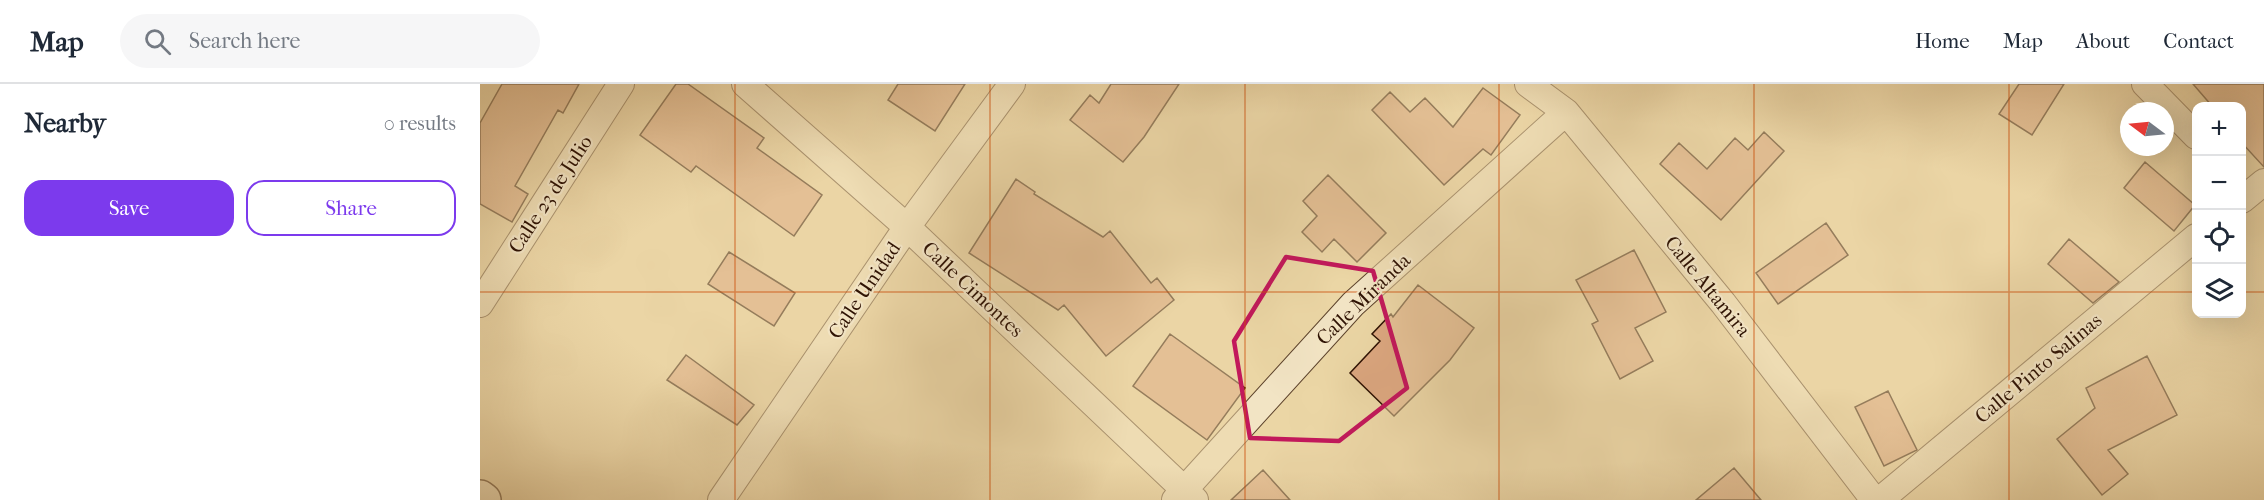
<!DOCTYPE html>
<html lang="en">
<head>
<meta charset="utf-8">
<style>
	body { margin:0; font-family:"IM FELL French Canon",serif; background:#f6f6f7; color:#1f2937 }
	.controls { position:absolute; right:18px; top:18px; display:grid; overflow:hidden; border-radius:12px; box-shadow:0 6px 24px #0002 }
	.controls button { width:54px; height:54px; display:grid; place-items:center; padding:0; border:0; border-bottom:2px solid #e0e1e3; background:#fff; color:#1f2937; font:30px sans-serif }
	.compass { position:absolute; left:1640px; top:18px; width:54px; height:54px; border-radius:50%; background:#fff; box-shadow:0 6px 24px #0002; rotate:286deg }
	.list { margin:0; padding:0; list-style:none }
	h2 { display:flex; justify-content:space-between; align-items:center; height:78px; margin:0; padding:0 24px; font-size:26px }
	h2 small { font-size:20px; font-weight:400; color:#747a83 }
	.actions { display:flex; gap:12px; padding:18px 24px }
	.actions a { flex:1; padding:14px 0; border:2px solid #7c3aed; border-radius:18px; text-align:center; font-size:21px; color:#7c3aed }
	.actions .main { background:#7c3aed; color:#fff }
	.icon { flex:none; width:33px; height:33px; fill:none; stroke:currentColor; stroke-width:2; stroke-linecap:round; stroke-linejoin:round }
	.map { position:relative; flex:none; width:1784px; height:416px; overflow:hidden }
	header { display:flex; align-items:center; gap:36px; box-sizing:border-box; height:84px; padding:0 30px; background:#fff; border-bottom:2px solid #e0e1e3 }
	header strong { font-size:28px }
	nav { display:flex; gap:33px; margin-inline-start:auto; font-size:21px }
	.search { width:420px; height:54px; background:#f6f6f7; display:flex; align-items:center; gap:15px; box-sizing:border-box; padding:0 21px; border-radius:33px; color:#747a83; font-size:22px }
	main { display:flex }
	aside { flex:1; background:#fff }
	.map>svg:first-child { display:block }
	.building { fill:#dca780; stroke:#2e1203; stroke-width:1.5 }
	.lines { fill:none; stroke-linecap:round; stroke-linejoin:round }
	.street-casing { stroke:#5d432c; stroke-width:28 }
	.secondary-casing { stroke:#2e1203; stroke-width:36 }
	.street { stroke:#f2e4c4; stroke-width:26 }
	.secondary { stroke:#f2e4c4; stroke-width:33 }
	.marked { fill:none; stroke:#c2185b; stroke-width:4.5; stroke-linejoin:round }
	.grid { fill:none; stroke:#cc4e0b; stroke-width:1.5; stroke-opacity:0.55 }
	.labels { text-anchor:middle; stroke-width:4.5; stroke-linejoin:round; paint-order:stroke }
	.street-label { font-size:20px; fill:#2e1203; stroke:#f2e4c4 }
</style>
</head>
<body>
<header>
<strong>Map</strong>
<div class="search"><svg class="icon" aria-label="search" viewBox="0 0 24 24"><circle cx="10" cy="10" r="6"/><path d="M15 15l6 6"/></svg>Search here</div>
<nav><a>Home</a><a>Map</a><a>About</a><a>Contact</a></nav>
</header>
<main>
<aside>
<h2>Nearby<small>0 results</small></h2>
<ul class="list">
</ul>
<div class="actions"><a class="main">Save</a><a>Share</a></div>
</aside>
<div class="map">
<svg width="1784" height="416" viewBox="0 0 1784 416">
	<rect width="100%" height="100%" fill="#ebd6a5"/>
	<filter id="stains"><feTurbulence type="fractalNoise" baseFrequency=".00333" numOctaves="4"/><feColorMatrix values="0 0 0 0 .2 0 0 0 0 .09 0 0 0 0 .02 0 0 0 .5 -.17"/></filter>
	<radialGradient id="worn" r=".72"><stop offset=".6" stop-color="#630" stop-opacity="0"/><stop offset="1" stop-color="#630" stop-opacity=".3"/></radialGradient>
	<path class="building" d="M 22,0 L 99,0 L 83,29 L 78,26 L 35,102 L 48,110 L 32,138 L 0,120 L 0,39 Z
		M 196,0 L 208,0 L 284,54 L 277,64 L 342,111 L 314,152 L 216,82 L 211,88 L 160,51 Z
		M 418,0 L 485,0 L 455,47 L 408,16 Z
		M 631,0 L 699,0 L 664,53 L 643,78 L 590,36 L 610,11 L 619,19 Z
		M 1539,0 L 1584,0 L 1552,51 L 1519,30 Z
		M 1713,0 L 1784,0 L 1784,83 L 1761,58 L 1761,22 L 1732,22 Z
		M 1003,4 L 1040,31 L 1011,71 L 1003,65 L 964,101 L 892,26 L 910,8 L 930,28 L 945,14 L 973,43 Z
		M 1284,48 L 1304,67 L 1241,136 L 1180,80 L 1199,59 L 1227,85 L 1255,54 L 1268,66 Z
		M 1665,78 L 1715,121 L 1694,147 L 1644,104 Z
		M 848,91 L 906,149 L 877,178 L 854,155 L 842,168 L 822,148 L 837,132 L 823,117 Z
		M 536,95 L 555,108 L 554,110 L 623,153 L 630,147 L 671,199 L 677,194 L 694,216 L 626,272 L 584,221 L 578,226 L 489,169 Z
		M 1346,139 L 1368,171 L 1298,220 L 1276,189 Z
		M 1589,155 L 1639,198 L 1613,219 L 1568,180 Z
		M 1154,166 L 1186,228 L 1155,244 L 1173,277 L 1140,295 L 1112,240 L 1118,237 L 1096,196 Z
		M 249,168 L 315,209 L 294,242 L 228,200 Z
		M 938,201 L 994,244 L 970,276 L 914,332 L 870,289 L 900,257 L 892,250 L 911,230 L 913,233 Z
		M 690,250 L 765,304 L 727,356 L 653,302 Z
		M 206,271 L 274,321 L 257,341 L 187,296 Z
		M 1667,272 L 1697,331 L 1628,366 L 1648,390 L 1622,411 L 1577,355 L 1615,324 L 1606,304 Z
		M 1408,307 L 1437,366 L 1404,382 L 1375,323 Z
		M 1254,384 L 1281,416 L 1216,416 Z
		M 783,386 L 810,416 L 751,416 Z"/>
	<g class="lines">
		<defs>
			<path id="street" d="M 265,0 L 427,143 L 715,416
				M 1048,0 L 1086,28 L 1243,219 L 1394,416
				M 1665,0 L 1716,52
				M 1762,116 L 1784,98
				M 0,220 L 141,0
				M 241,416 L 427,143 L 532,0
				M 695,416 L 873,220 L 1086,28
				M 1400,416 L 1716,153"/>
			<path id="secondary" d="M 0,413 L 4,416"/>
		</defs>
		<use href="#street" class="street-casing"/>
		<use href="#secondary" class="secondary-casing"/>
		<use href="#street" class="street"/>
		<use href="#secondary" class="secondary"/>
	</g>
	<path d="M0 0H1784V416H0ZM 806,173 L 893,187 L 927,304 L 859,357 L 770,354 L 754,257 Z" fill="#ebd6a5" fill-opacity=".55" fill-rule="evenodd"/>
	<path class="marked" d="M 806,173 L 893,187 L 927,304 L 859,357 L 770,354 L 754,257 Z"/>
	<path class="grid" d="M 255,0 L 255,416M 510,0 L 510,416M 765,0 L 765,416M 1019,0 L 1019,416M 1274,0 L 1274,416M 1529,0 L 1529,416M 0,208 L 1716,208M 1762,208 L 1784,208"/>
	<g class="labels">
		<g class="street-label">
			<text transform="translate(70 110) rotate(-57)" y="7">Calle 23 de Julio</text>
			<text transform="translate(1228 202) rotate(51)" y="7">Calle Altamira</text>
			<text transform="translate(493 205) rotate(43)" y="7">Calle Cimontes</text>
			<text transform="translate(384 206) rotate(-56)" y="7">Calle Unidad</text>
			<text transform="translate(883 215) rotate(-44)" y="7">Calle Miranda</text>
			<text transform="translate(1558 284) rotate(-40)" y="7">Calle Pinto Salinas</text>
		</g>
	</g>
	<rect width="100%" height="100%" filter="url(#stains)"/>
	<rect width="100%" height="100%" fill="url(#worn)"/>
</svg>
<div class="controls">
<button>+</button>
<button>−</button>
<button><svg class="icon" aria-label="locate" viewBox="0 0 24 24"><circle cx="12" cy="12" r="6"/><path d="M12 2v4M12 18v4M2 12h4M18 12h4"/></svg></button>
<button><svg class="icon" aria-label="layers" viewBox="0 0 24 24"><path d="M12 4l9 5-9 5-9-5zM3 14l9 5 9-5"/></svg></button>
</div>
<svg class="compass" viewBox="-18 -18 36 36"><path d="M0-13l5 13h-10z" fill="#e53935"/><path d="M0 13l5-13h-10z" fill="#747a83"/></svg>
</div>
</main>
</body>
</html>
